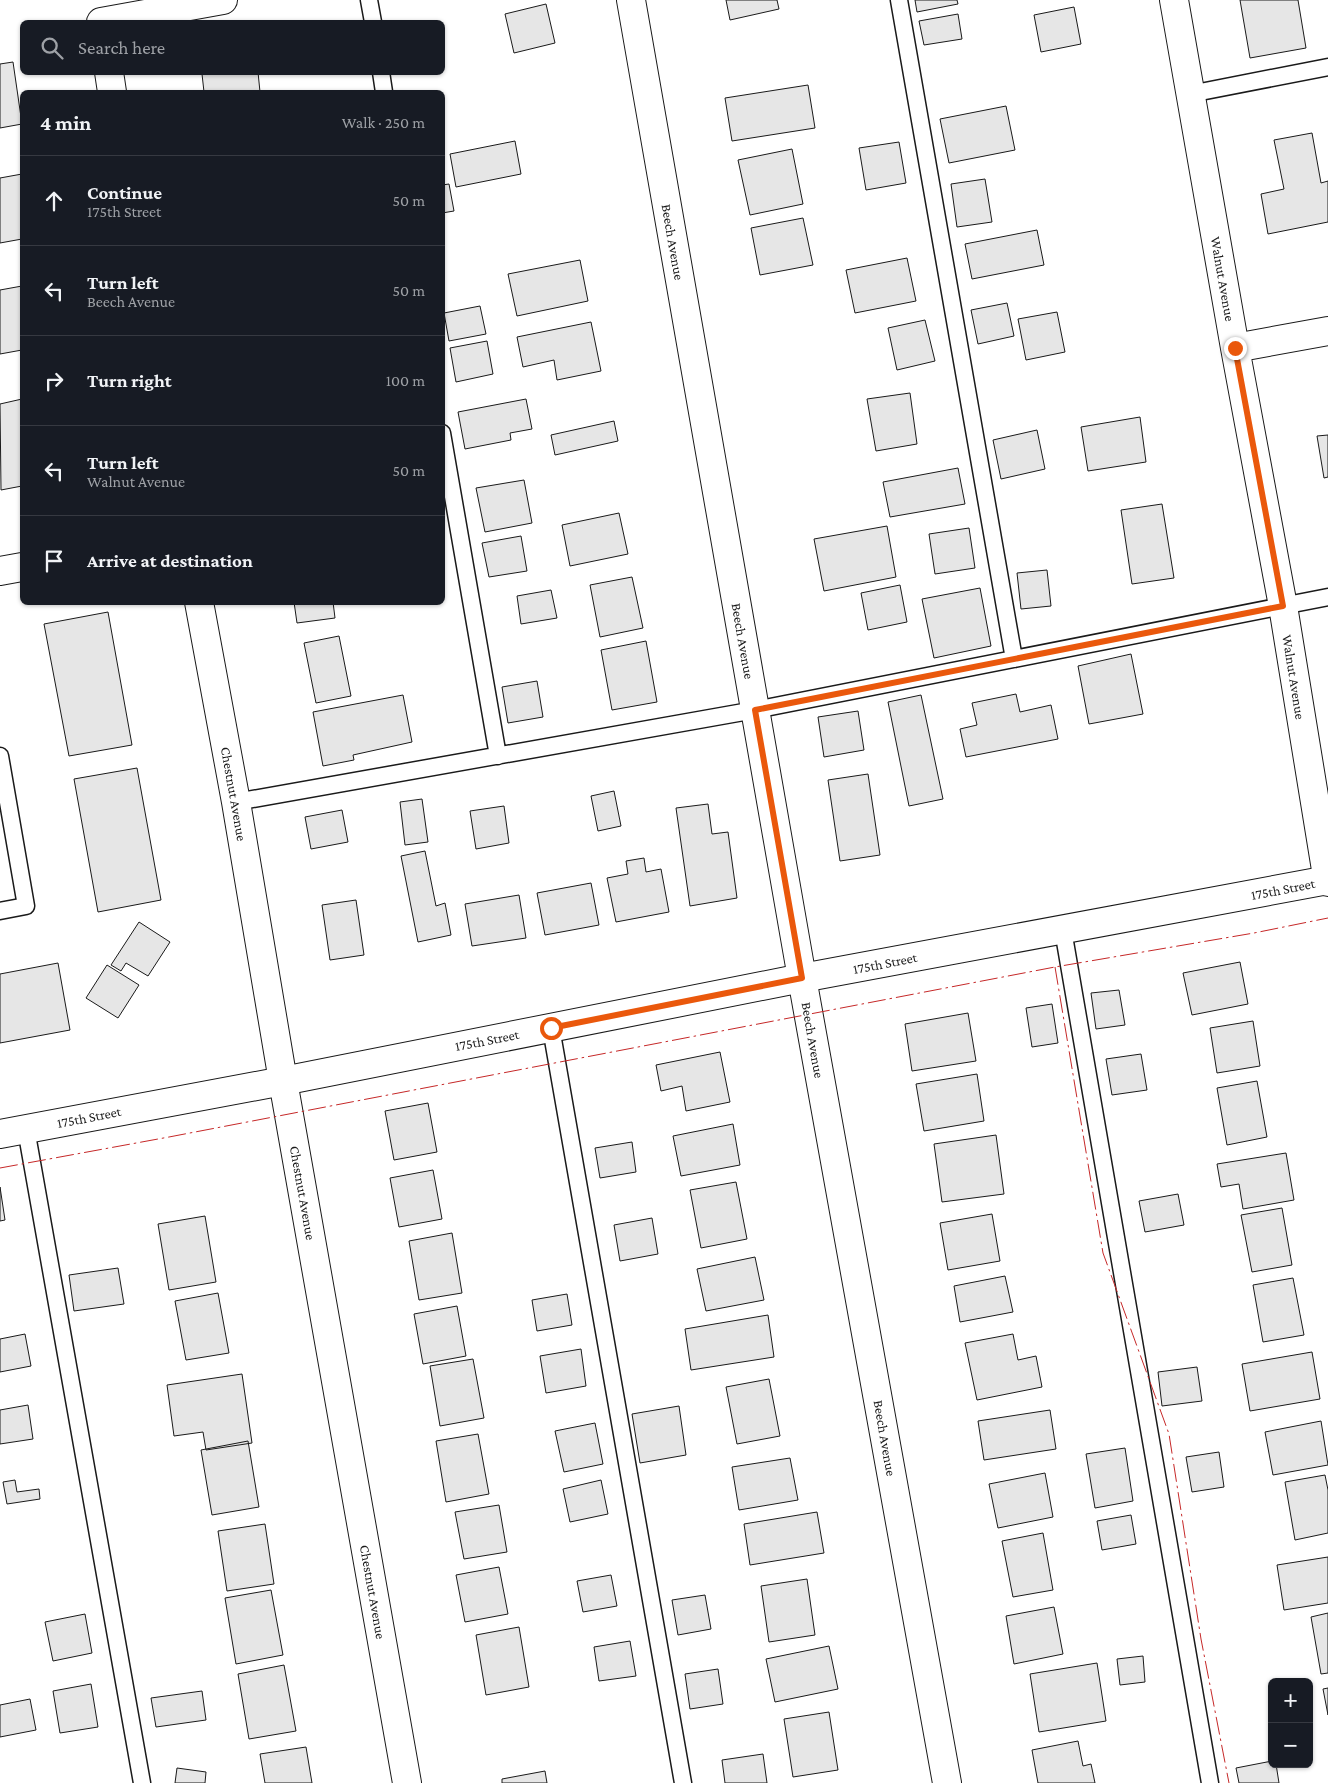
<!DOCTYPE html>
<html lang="en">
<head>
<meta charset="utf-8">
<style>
	body { margin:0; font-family:"Crimson Pro",serif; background:#20242c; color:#f1f3f6 }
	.controls { position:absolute; right:15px; bottom:15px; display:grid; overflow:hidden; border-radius:8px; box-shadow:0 1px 4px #0004 }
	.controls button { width:45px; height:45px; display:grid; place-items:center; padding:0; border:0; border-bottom:1px solid #363941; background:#171b24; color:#f1f3f6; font:25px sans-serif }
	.stop { position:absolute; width:15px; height:15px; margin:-11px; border:4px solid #ea580c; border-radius:50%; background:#fff }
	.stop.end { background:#ea580c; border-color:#fff; box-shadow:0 1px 5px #0008 }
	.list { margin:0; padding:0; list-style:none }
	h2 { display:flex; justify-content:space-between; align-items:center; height:65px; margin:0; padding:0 20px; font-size:21px }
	h2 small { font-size:16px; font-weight:400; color:#9ea1a6 }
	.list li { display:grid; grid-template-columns:32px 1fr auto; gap:15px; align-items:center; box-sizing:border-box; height:90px; padding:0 20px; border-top:1px solid #363941 }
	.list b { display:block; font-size:19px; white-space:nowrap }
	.list p { margin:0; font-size:16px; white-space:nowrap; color:#9ea1a6 }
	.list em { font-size:16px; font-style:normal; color:#9ea1a6 }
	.icon { flex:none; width:28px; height:28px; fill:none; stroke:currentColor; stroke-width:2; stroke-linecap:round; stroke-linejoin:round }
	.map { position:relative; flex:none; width:1328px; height:1783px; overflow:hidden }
	.search { position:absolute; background:#171b24; box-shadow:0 1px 4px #0004; left:20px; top:20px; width:425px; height:55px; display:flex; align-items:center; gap:12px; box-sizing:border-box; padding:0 18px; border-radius:8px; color:#9ea1a6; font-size:19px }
	.panel { position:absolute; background:#171b24; box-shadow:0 1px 4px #0004; left:20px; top:90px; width:425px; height:515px; border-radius:8px }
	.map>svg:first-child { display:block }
	.building { fill:#e6e6e6; stroke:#1a1a1a }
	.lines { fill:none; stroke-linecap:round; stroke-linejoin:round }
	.service-casing { stroke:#1a1a1a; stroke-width:19 }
	.minor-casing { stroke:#1a1a1a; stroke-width:30 }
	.tertiary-casing { stroke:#1a1a1a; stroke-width:30 }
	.service { stroke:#fff; stroke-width:16 }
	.minor { stroke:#fff; stroke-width:28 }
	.tertiary { stroke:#fff; stroke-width:28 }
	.power { stroke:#c62828; stroke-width:1; stroke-dasharray:18 4 2.5 4; stroke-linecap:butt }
	.route { stroke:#ea580c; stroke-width:6 }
	.labels { text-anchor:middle; stroke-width:4; stroke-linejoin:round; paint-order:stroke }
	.street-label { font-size:14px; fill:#1a1a1a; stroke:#fff }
</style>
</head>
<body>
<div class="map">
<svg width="1328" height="1783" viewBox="0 0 1328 1783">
	<rect width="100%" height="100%" fill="#fff"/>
	<path class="building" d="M 726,0 L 777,0 L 779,9 L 730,20 Z
		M 915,0 L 957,0 L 958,4 L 917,12 Z
		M 1240,0 L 1298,0 L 1306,48 L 1250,58 Z
		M 546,4 L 555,43 L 514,53 L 505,14 Z
		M 1074,7 L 1081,44 L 1041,52 L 1034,15 Z
		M 958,14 L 962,39 L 924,45 L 919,21 Z
		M 13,62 L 22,124 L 0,128 L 0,64 Z
		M 213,72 L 258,72 L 260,92 L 204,92 L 202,74 Z
		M 808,85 L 815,128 L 732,141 L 725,98 Z
		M 1006,106 L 1015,150 L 949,163 L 940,119 Z
		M 1312,133 L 1321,183 L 1328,181 L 1328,222 L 1268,234 L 1261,194 L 1284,189 L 1274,140 Z
		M 515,141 L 521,174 L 456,187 L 450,154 Z
		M 899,142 L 906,183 L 866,190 L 859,148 Z
		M 792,149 L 803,204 L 750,215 L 738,160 Z
		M 22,174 L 22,239 L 0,243 L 0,178 Z
		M 985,179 L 992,222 L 957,227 L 951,184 Z
		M 449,184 L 454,211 L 442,213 L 442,185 Z
		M 803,218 L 813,265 L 760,275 L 751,228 Z
		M 1037,230 L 1044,265 L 972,279 L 965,244 Z
		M 907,258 L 916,301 L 855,313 L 846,270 Z
		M 580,260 L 588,301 L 517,316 L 508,274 Z
		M 22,286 L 22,350 L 0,354 L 0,290 Z
		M 1007,303 L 1014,336 L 978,344 L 971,310 Z
		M 480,306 L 486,334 L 449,341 L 444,313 Z
		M 1057,312 L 1065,352 L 1026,360 L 1018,319 Z
		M 925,320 L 935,361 L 897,370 L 888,328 Z
		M 591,322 L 601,371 L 557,380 L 554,360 L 523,367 L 517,337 Z
		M 487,341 L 493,374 L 456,382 L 450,348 Z
		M 910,393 L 917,444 L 876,451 L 867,399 Z
		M 22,399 L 22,486 L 1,490 L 0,404 Z
		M 526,399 L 532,429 L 510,433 L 511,440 L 465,449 L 458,412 Z
		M 1140,417 L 1146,462 L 1088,471 L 1081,427 Z
		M 614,421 L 618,441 L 555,455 L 551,435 Z
		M 1037,430 L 1045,469 L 1001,479 L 993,440 Z
		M 1328,435 L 1328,477 L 1324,478 L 1317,436 Z
		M 958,468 L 965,504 L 890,517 L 883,482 Z
		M 524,480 L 532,523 L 485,532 L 476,488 Z
		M 1162,504 L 1174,578 L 1132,584 L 1121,510 Z
		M 619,513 L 628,554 L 570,566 L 562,525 Z
		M 887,526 L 896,577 L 824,591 L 814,539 Z
		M 969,528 L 975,568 L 935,574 L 929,534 Z
		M 521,536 L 527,571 L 489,577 L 482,543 Z
		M 1047,570 L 1051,606 L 1021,609 L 1017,573 Z
		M 632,577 L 643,628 L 600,637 L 590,585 Z
		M 900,585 L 907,622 L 868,630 L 861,593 Z
		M 980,588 L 991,646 L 934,658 L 922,599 Z
		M 551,590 L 557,618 L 521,624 L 517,596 Z
		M 294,602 L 333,602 L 335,618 L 297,623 Z
		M 108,612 L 132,745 L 69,756 L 44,624 Z
		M 339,636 L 351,696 L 316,703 L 304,643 Z
		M 646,641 L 657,702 L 612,710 L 601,650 Z
		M 1131,654 L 1143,714 L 1089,724 L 1078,666 Z
		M 537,681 L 543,717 L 508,723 L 502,687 Z
		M 1016,694 L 1020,712 L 1051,705 L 1058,739 L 966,757 L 960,729 L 977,725 L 972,703 Z
		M 403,695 L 412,742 L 353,755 L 354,760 L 323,766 L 313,712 Z
		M 921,695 L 943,799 L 909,806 L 888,702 Z
		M 858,711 L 864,750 L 824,757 L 818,717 Z
		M 137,768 L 161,900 L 98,912 L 74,779 Z
		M 868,774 L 880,855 L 840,861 L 828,780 Z
		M 614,791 L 621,826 L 598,831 L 591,796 Z
		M 422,799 L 428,842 L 405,845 L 400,802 Z
		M 708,804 L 712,834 L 728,832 L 737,898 L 690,906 L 676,808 Z
		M 504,806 L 509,843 L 476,849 L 470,811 Z
		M 342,810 L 348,842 L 311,849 L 305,817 Z
		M 425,851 L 436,906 L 445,903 L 451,935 L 418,942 L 401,856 Z
		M 644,858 L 646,872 L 661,869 L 669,912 L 616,922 L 607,878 L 628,874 L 626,861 Z
		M 591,883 L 599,925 L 545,935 L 537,893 Z
		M 519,895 L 526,938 L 472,946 L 465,904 Z
		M 356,900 L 364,955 L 330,960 L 322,905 Z
		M 139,922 L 170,942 L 148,976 L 126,963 L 121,971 L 111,965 Z
		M 1240,962 L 1248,1004 L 1192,1015 L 1183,973 Z
		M 58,963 L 70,1030 L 0,1043 L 0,974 Z
		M 107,965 L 139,985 L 118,1018 L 86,998 Z
		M 1119,990 L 1125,1025 L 1096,1029 L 1091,993 Z
		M 1052,1004 L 1058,1043 L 1032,1047 L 1026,1008 Z
		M 968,1013 L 976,1061 L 912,1071 L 905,1024 Z
		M 1253,1021 L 1260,1066 L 1217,1073 L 1210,1028 Z
		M 720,1052 L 730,1102 L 686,1111 L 682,1086 L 661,1091 L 656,1065 Z
		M 1141,1054 L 1147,1090 L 1112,1095 L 1106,1059 Z
		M 977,1074 L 984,1121 L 924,1131 L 916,1084 Z
		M 1257,1081 L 1267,1137 L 1227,1145 L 1217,1088 Z
		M 428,1103 L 437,1152 L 394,1160 L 385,1111 Z
		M 733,1124 L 740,1165 L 681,1176 L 673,1136 Z
		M 996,1135 L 1004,1194 L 942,1202 L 934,1144 Z
		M 632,1142 L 636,1172 L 600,1178 L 595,1148 Z
		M 1286,1153 L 1294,1200 L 1243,1209 L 1239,1184 L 1221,1187 L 1217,1164 Z
		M 433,1170 L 442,1219 L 399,1227 L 390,1178 Z
		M 736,1182 L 747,1239 L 701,1248 L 690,1190 Z
		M 0,1187 L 5,1220 L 0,1221 Z
		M 1178,1194 L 1184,1225 L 1145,1232 L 1139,1201 Z
		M 1282,1208 L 1292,1265 L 1252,1272 L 1241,1215 Z
		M 992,1214 L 1000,1261 L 948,1270 L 940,1223 Z
		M 205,1216 L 216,1282 L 169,1290 L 158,1224 Z
		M 652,1218 L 658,1254 L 620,1261 L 614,1225 Z
		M 452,1233 L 462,1293 L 419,1300 L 409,1241 Z
		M 755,1257 L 764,1300 L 706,1311 L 697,1269 Z
		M 118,1268 L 124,1304 L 74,1311 L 69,1275 Z
		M 1005,1276 L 1013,1312 L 960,1322 L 954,1286 Z
		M 1293,1278 L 1304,1335 L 1263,1342 L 1253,1285 Z
		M 218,1293 L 229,1353 L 186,1360 L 175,1301 Z
		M 567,1294 L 572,1325 L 537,1331 L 532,1300 Z
		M 457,1306 L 466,1356 L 423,1364 L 414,1314 Z
		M 768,1315 L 774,1357 L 691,1370 L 685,1329 Z
		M 25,1334 L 31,1366 L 0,1372 L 0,1339 Z
		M 1013,1334 L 1018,1360 L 1036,1356 L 1042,1387 L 977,1400 L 965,1343 Z
		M 581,1349 L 586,1386 L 546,1393 L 540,1356 Z
		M 1312,1352 L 1320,1399 L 1250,1411 L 1242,1364 Z
		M 473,1359 L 484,1418 L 440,1426 L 430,1366 Z
		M 1197,1367 L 1202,1401 L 1162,1406 L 1158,1372 Z
		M 242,1374 L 252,1443 L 206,1450 L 203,1432 L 174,1436 L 167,1385 Z
		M 769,1379 L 780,1436 L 737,1444 L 726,1387 Z
		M 28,1405 L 33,1439 L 0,1444 L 0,1410 Z
		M 679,1406 L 686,1455 L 640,1463 L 632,1414 Z
		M 1050,1410 L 1056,1449 L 984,1460 L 978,1421 Z
		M 1321,1421 L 1328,1465 L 1273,1475 L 1265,1432 Z
		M 595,1423 L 603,1464 L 564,1472 L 555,1431 Z
		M 478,1434 L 489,1494 L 446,1502 L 436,1441 Z
		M 248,1441 L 259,1507 L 212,1515 L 201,1450 Z
		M 1125,1448 L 1133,1501 L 1095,1508 L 1086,1454 Z
		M 1219,1452 L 1224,1487 L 1192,1492 L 1186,1457 Z
		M 790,1458 L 798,1500 L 739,1510 L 732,1467 Z
		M 1045,1473 L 1053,1517 L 998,1528 L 989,1484 Z
		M 1325,1475 L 1328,1490 L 1328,1533 L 1295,1540 L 1285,1482 Z
		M 15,1480 L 17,1492 L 39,1489 L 40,1499 L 7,1504 L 3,1482 Z
		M 601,1480 L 608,1514 L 570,1522 L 563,1489 Z
		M 499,1505 L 507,1552 L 464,1559 L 455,1512 Z
		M 817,1512 L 824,1553 L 750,1565 L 744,1524 Z
		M 1131,1515 L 1136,1544 L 1102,1550 L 1097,1521 Z
		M 265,1524 L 274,1584 L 227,1591 L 218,1531 Z
		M 1043,1533 L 1053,1590 L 1013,1597 L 1002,1541 Z
		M 1328,1557 L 1328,1603 L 1284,1610 L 1277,1565 Z
		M 499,1567 L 508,1614 L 465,1622 L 456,1575 Z
		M 611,1575 L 617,1606 L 583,1612 L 577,1581 Z
		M 807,1579 L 815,1635 L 769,1642 L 761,1586 Z
		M 271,1590 L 283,1655 L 236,1664 L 225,1598 Z
		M 705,1595 L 711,1629 L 678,1635 L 672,1600 Z
		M 1054,1607 L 1063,1654 L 1014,1664 L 1006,1616 Z
		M 1328,1613 L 1328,1673 L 1321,1674 L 1311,1617 Z
		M 85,1614 L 92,1653 L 53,1661 L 45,1622 Z
		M 519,1627 L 529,1687 L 486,1695 L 476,1635 Z
		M 630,1641 L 636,1676 L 599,1681 L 594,1647 Z
		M 829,1646 L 838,1689 L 775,1702 L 766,1659 Z
		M 1143,1656 L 1145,1682 L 1120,1685 L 1117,1659 Z
		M 1097,1663 L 1106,1721 L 1039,1732 L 1030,1674 Z
		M 284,1665 L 296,1731 L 249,1739 L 238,1674 Z
		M 718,1669 L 723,1704 L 690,1709 L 685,1674 Z
		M 91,1684 L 98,1727 L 60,1733 L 53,1691 Z
		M 1328,1688 L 1328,1715 L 1323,1689 Z
		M 202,1691 L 206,1720 L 156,1727 L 151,1698 Z
		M 30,1699 L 36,1730 L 0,1737 L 0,1705 Z
		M 829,1712 L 838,1770 L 793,1777 L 784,1719 Z
		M 1078,1741 L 1083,1766 L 1091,1764 L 1095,1783 L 1038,1783 L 1032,1750 Z
		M 306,1747 L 312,1783 L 265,1783 L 260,1754 Z
		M 763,1754 L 767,1783 L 725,1783 L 722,1760 Z
		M 1272,1761 L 1272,1764 L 1276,1764 L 1279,1783 L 1239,1783 L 1236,1768 Z
		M 177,1768 L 206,1772 L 205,1783 L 175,1783 Z
		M 545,1771 L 547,1783 L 502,1783 L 502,1779 Z"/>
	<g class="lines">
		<defs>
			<path id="service" d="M 369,0 L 373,22
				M 899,0 L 1014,659
				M 381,72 L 384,92
				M 1190,94 L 1328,67
				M 442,433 L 498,756
				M 0,756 L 26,906 L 0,911
				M 236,802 L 755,710 L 1328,597
				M 1063,930 L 1210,1783
				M 551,1028 L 683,1783
				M 26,1129 L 142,1783"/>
			<path id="minor" d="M 631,0 L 802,978 L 947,1783
				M 1174,0 L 1235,348 L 1283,606 L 1328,882
				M 101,22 L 223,0
				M 109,72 L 112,92
				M 1235,348 L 1328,331
				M 0,571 L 22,567
				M 199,602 L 236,802 L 283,1081 L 407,1783"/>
			<path id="tertiary" d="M 0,1134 L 283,1081 L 802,978 L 1328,880"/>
		</defs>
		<use href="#service" class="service-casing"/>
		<use href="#minor" class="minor-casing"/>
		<use href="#tertiary" class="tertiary-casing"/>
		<use href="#service" class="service"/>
		<use href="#minor" class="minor"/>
		<use href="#tertiary" class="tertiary"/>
		<path class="power" d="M 1055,967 L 1103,1253 L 1169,1434 L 1201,1639 L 1229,1783
			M 0,1168 L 169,1137 L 1055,967 L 1254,933 L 1328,918"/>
	</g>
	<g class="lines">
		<path class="route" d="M 551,1028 L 802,978 L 755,710 L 1283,606 L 1235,348"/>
	</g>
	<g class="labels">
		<g class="street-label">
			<text transform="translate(673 242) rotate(80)" y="5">Beech Avenue</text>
			<text transform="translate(1223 279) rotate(80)" y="5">Walnut Avenue</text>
			<text transform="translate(743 641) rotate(80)" y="5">Beech Avenue</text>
			<text transform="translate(1294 677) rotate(81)" y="5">Walnut Avenue</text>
			<text transform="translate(234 794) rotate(80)" y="5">Chestnut Avenue</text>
			<text transform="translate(1283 889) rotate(-11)" y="5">175th Street</text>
			<text transform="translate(885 963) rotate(-11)" y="5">175th Street</text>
			<text transform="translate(487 1040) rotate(-11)" y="5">175th Street</text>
			<text transform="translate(813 1040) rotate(80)" y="5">Beech Avenue</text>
			<text transform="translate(89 1117) rotate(-11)" y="5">175th Street</text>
			<text transform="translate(303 1193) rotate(80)" y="5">Chestnut Avenue</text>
			<text transform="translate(885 1438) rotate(80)" y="5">Beech Avenue</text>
			<text transform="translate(373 1592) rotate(80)" y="5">Chestnut Avenue</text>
		</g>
	</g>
</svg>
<div class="controls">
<button>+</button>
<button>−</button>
</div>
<div class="stop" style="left:551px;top:1028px"></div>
<div class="stop end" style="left:1235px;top:348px"></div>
<div class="search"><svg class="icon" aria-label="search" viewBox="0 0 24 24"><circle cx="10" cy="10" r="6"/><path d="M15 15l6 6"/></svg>Search here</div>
<section class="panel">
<h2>4 min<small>Walk · 250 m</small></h2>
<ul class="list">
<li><svg class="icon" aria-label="ahead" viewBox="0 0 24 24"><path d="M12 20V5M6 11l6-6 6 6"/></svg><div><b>Continue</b><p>175th Street</p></div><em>50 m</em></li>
<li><svg class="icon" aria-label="left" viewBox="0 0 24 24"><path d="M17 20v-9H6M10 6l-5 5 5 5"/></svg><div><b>Turn left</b><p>Beech Avenue</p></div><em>50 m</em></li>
<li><svg class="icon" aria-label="right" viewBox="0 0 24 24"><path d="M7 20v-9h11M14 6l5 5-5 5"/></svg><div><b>Turn right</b></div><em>100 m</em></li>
<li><svg class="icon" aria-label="left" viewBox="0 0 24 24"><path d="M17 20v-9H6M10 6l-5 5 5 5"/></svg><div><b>Turn left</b><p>Walnut Avenue</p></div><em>50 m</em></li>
<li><svg class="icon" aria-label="arrive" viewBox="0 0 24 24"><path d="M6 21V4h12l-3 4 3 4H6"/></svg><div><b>Arrive at destination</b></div></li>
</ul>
</section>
</div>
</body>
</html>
